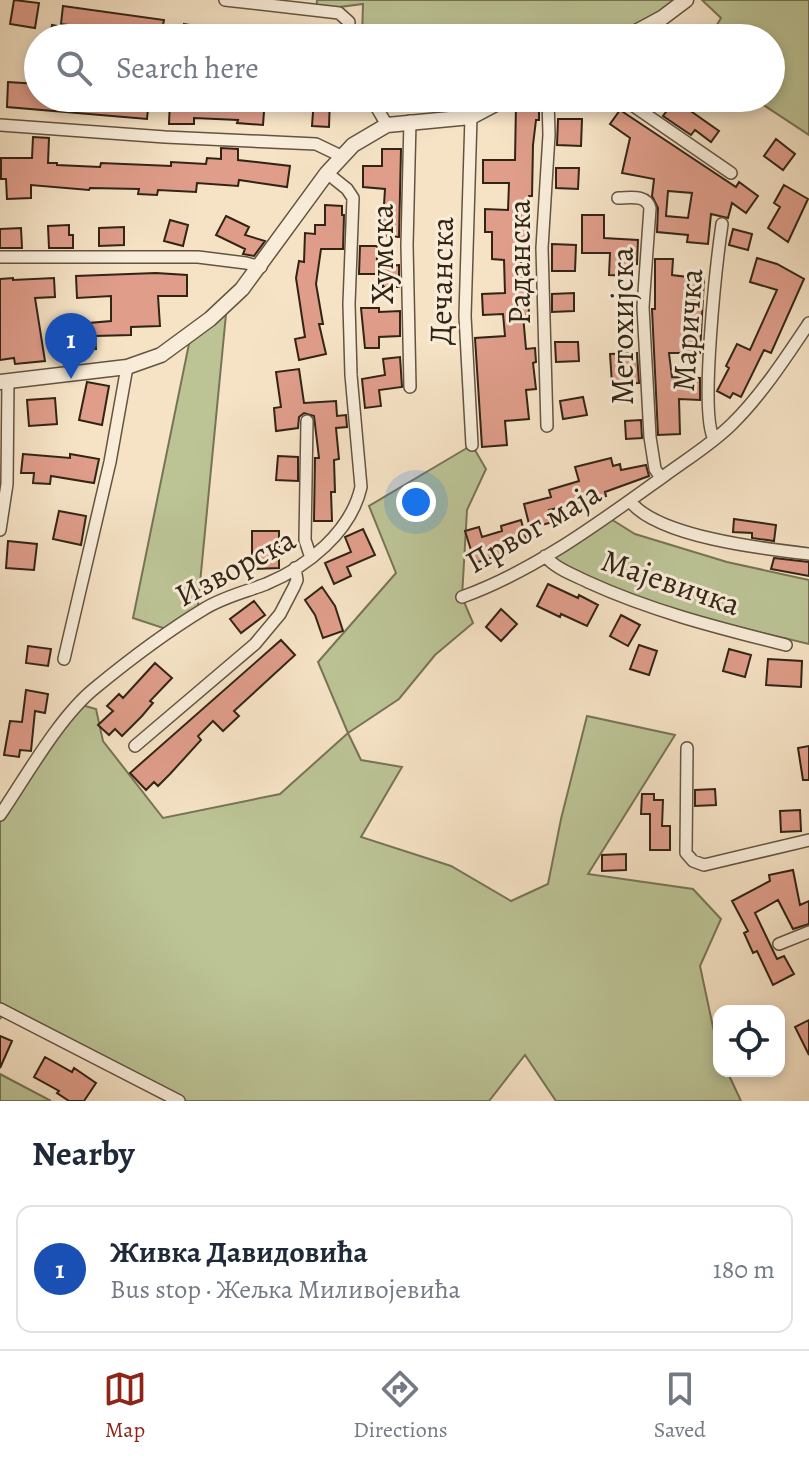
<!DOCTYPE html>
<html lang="en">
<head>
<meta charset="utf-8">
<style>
	body { margin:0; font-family:Alegreya,serif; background:#f6f6f7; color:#1f2937 }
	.controls { position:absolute; right:24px; bottom:24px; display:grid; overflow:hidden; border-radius:16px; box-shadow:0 4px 12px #0003 }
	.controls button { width:72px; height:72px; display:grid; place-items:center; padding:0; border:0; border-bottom:2px solid #e0e1e3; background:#fff; color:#1f2937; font:40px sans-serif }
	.you { position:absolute; left:416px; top:502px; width:28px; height:28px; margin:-20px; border:6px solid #fff; border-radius:50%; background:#1a73e8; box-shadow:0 0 0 12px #1a73e833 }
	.badge { display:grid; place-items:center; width:52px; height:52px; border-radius:50%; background:#8f2418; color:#fff; font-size:26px; font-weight:700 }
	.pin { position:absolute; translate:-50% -66px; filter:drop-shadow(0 2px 4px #0008) }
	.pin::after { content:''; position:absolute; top:42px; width:28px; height:24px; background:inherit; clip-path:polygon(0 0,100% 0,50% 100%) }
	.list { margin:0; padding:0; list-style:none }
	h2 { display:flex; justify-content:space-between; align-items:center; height:104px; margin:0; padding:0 32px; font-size:34px }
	h2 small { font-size:26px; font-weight:400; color:#747a83 }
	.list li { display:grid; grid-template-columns:52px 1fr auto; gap:24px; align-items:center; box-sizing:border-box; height:128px; margin:0 16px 16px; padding:0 16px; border:2px solid #e0e1e3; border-radius:16px }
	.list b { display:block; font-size:30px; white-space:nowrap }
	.list p { margin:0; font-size:26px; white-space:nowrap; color:#747a83 }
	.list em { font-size:26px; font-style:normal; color:#747a83 }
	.icon { flex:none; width:44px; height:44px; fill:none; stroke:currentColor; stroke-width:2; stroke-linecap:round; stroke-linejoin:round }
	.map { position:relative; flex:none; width:809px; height:1101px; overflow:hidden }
	.search { position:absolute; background:#fff; box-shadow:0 4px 12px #0003; left:24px; right:24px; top:24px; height:88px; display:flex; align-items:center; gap:20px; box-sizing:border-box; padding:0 28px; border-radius:44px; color:#747a83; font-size:30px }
	.sheet { height:248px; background:#fff }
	nav { display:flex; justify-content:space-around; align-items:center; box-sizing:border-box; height:112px; border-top:2px solid #e0e1e3; background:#fff; font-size:22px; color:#747a83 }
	nav a { display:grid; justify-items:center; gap:4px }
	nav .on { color:#8f2418 }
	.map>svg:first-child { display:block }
	.green { fill:#bcc496; stroke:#777456; stroke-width:2 }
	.building { fill:#df9d8a; stroke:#322415; stroke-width:2; fill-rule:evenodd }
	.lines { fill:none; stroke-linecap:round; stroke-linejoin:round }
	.minor-casing { stroke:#635441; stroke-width:14 }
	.tertiary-casing { stroke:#635441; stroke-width:17 }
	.minor { stroke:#f9edda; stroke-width:11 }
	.tertiary { stroke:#f9edda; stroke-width:14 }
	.labels { text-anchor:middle; stroke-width:6; stroke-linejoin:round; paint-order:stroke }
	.street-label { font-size:32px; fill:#322415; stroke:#f9edda }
</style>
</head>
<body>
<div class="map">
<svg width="809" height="1101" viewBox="0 0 809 1101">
	<rect width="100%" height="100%" fill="#f6e3c6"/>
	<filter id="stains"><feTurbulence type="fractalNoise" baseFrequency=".0025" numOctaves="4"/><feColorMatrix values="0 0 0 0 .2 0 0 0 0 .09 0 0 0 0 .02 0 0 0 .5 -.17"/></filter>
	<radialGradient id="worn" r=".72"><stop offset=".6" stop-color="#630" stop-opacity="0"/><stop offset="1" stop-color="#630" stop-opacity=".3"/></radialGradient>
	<path class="green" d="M 317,0 L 674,0 L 651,18 L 611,38 L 362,38 L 363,4 L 316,10 Z
		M 702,0 L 809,0 L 809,135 L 753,98 L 771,98 L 771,38 L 709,38 L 721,18 Z
		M 385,98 L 488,98 L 464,110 L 400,111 Z
		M 227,304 L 197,614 L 172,631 L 133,618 L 191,334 Z
		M 472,445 L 486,469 L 467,510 L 462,597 L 473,623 L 435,655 L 399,699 L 348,733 L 361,760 L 402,767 L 361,837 L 451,866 L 511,901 L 548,884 L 561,819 L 587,716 L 675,735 L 588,874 L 693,889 L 721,919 L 700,966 L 719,1055 L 719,1071 L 727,1071 L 741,1101 L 556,1101 L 525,1055 L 489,1101 L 174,1101 L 4,1011 L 0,1019 L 0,815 L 78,704 L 96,709 L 103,741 L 163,818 L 280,794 L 348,733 L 318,662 L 396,573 L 369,506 Z
		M 606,516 L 635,534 L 727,562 L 809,580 L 809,644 L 642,604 L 545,556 Z
		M 0,1074 L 51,1101 L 0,1101 Z"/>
	<path class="building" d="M 14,0 L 39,3 L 35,28 L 10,24 Z
		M 63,6 L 164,20 L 160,38 L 131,38 L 101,33 L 102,29 L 61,24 Z
		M 184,24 L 207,28 L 206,38 L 182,38 Z
		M 52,25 L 69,28 L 68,38 L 50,38 Z
		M 681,26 L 698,38 L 671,38 Z
		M 8,82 L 38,84 L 38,98 L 149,98 L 147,119 L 7,107 Z
		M 208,98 L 265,98 L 263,125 L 237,123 L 238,120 L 194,118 L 194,124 L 169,124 L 170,100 L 208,102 Z
		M 314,98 L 330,98 L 329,127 L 312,126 Z
		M 675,100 L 719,131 L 711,142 L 695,130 L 691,135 L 663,116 Z
		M 516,103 L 539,103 L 539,120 L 536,120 L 533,145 L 532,196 L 529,196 L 528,240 L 521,239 L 521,272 L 526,271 L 529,314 L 523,315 L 526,349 L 535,348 L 536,362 L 533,363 L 536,389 L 526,390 L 529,419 L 505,421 L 507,445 L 482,447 L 475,338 L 505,336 L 503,314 L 483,315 L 482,294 L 505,293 L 504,260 L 492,259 L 492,232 L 485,232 L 485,209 L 508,210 L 509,183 L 483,183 L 483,160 L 515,160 Z
		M 620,110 L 736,187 L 739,182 L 758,196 L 746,213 L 732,203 L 728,218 L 711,214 L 708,244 L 687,242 L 688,235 L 657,232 L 658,208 L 652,196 L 654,179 L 622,173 L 630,138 L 610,124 ZM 668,191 L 692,193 L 688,218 L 666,216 Z
		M 558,119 L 582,119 L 581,146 L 557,145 Z
		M 33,137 L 49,138 L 48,163 L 57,163 L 57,165 L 100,167 L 101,163 L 171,166 L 171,162 L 206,164 L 207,158 L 221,159 L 221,148 L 238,149 L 238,160 L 290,166 L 287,187 L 239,180 L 238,186 L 197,183 L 196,192 L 158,190 L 157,195 L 138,194 L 139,189 L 90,188 L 89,190 L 31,185 L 31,198 L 7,199 L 6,179 L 1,179 L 1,158 L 32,158 Z
		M 776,139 L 795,154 L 783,170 L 764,156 Z
		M 382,149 L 401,149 L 399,237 L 382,236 L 385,189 L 363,187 L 363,166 L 382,166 Z
		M 556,168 L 579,168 L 578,189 L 556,188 Z
		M 784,185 L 808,199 L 788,242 L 768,228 L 780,207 L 774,203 Z
		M 325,205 L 342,206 L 342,215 L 344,215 L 343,249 L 321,249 L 316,284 L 323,324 L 319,324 L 326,354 L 299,360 L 295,339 L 305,337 L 296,278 L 299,261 L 304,262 L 305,233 L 315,234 L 315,225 L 325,225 Z
		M 582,215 L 604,215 L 604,238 L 638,240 L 637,264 L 629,264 L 629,276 L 609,275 L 610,253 L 582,253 Z
		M 226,216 L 249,227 L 245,235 L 265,241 L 254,256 L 243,254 L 245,249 L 216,235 Z
		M 170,220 L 188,225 L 183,246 L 164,241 Z
		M 69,225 L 69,235 L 73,235 L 73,248 L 49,248 L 48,226 Z
		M 124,227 L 124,245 L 99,246 L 99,228 Z
		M 21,228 L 22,248 L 0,248 L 0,229 Z
		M 733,229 L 752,234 L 748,250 L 729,245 Z
		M 552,244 L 576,245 L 575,271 L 552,271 Z
		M 360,246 L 377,246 L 377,274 L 359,274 Z
		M 757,258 L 777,264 L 804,279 L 771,353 L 764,350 L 741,397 L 733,393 L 730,398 L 717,391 L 729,368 L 726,366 L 737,344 L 750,350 L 777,290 L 750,282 Z
		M 655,259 L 673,259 L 672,275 L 704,279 L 700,353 L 669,353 L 672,377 L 700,378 L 700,400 L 679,399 L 680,434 L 658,435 L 652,309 L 655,309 Z
		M 399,265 L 399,287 L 383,287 L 383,266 Z
		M 156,273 L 187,275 L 187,296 L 158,296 L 160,326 L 131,327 L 131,335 L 95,336 L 96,349 L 68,351 L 66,325 L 111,321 L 111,296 L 77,298 L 76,276 Z
		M 13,278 L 13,280 L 54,278 L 55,297 L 35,298 L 45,361 L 15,364 L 14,358 L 0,360 L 0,279 Z
		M 574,293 L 574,311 L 552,312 L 552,294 Z
		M 361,308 L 379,308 L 379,312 L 400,311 L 400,336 L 379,337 L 379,348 L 365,348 Z
		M 555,342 L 578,342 L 579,361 L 556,362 Z
		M 637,353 L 639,383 L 612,384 L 610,354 Z
		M 400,357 L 402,387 L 379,390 L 381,406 L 365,408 L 362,379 L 385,375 L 383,359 Z
		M 299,369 L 304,403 L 336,401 L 337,416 L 346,415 L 347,427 L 336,428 L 339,459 L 334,460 L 335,492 L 331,492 L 332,521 L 314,521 L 315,458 L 319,458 L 314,416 L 304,413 L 299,417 L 298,428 L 276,431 L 274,408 L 281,407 L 276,372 Z
		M 87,382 L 109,386 L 102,425 L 79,420 Z
		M 583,397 L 587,415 L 563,419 L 560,401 Z
		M 55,398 L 57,424 L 29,426 L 27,400 Z
		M 641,420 L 642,438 L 626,439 L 625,421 Z
		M 23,454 L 70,458 L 70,454 L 99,459 L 94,483 L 51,476 L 50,484 L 33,483 L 34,473 L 21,473 Z
		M 278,456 L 298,457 L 298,481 L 276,480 Z
		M 611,458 L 613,466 L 620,464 L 621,470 L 646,465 L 649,476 L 605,492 L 606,496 L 549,510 L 553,522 L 530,528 L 524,504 L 551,497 L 549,490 L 579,481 L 575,467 Z
		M 59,511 L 86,516 L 81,545 L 53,539 Z
		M 734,519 L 776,525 L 774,541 L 752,538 L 752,533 L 733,532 Z
		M 521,520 L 527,542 L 501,549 L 503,554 L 475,563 L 465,531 L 479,527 L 482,537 L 502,531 L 501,526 Z
		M 363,529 L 375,555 L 347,567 L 351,576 L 334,584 L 325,563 L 351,552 L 345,537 Z
		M 252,531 L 279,531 L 279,568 L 252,569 Z
		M 8,541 L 37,544 L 34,570 L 6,568 Z
		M 774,558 L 809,562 L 809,576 L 771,569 Z
		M 548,584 L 578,598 L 579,595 L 598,605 L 587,626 L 561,614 L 560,617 L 537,606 Z
		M 322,587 L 335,606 L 343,631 L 323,638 L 315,615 L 305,600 Z
		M 254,601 L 265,615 L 241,633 L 230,619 Z
		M 501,609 L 517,624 L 501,641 L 486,627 Z
		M 621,615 L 640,625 L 628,646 L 610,636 Z
		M 281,640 L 295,655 L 234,711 L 239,716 L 223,731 L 213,721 L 198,736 L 201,740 L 170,774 L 158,786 L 154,782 L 146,790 L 130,773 Z
		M 639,645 L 657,651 L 649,675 L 630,669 Z
		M 28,646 L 51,649 L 48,666 L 26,663 Z
		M 729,649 L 751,655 L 745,677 L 723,671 Z
		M 768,659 L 802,661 L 801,687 L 766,685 Z
		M 155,663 L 172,678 L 150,701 L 153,703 L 142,716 L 122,736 L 115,729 L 109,735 L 98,725 L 113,711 L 107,706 L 119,694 L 123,698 Z
		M 26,690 L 48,694 L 45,713 L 35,711 L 31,751 L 20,750 L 19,757 L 4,755 L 10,721 L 22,722 Z
		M 809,746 L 809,780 L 803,780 L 798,748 Z
		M 715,789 L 716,805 L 695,806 L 695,790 Z
		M 642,794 L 654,794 L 654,800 L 663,800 L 662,826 L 670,826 L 670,850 L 650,850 L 650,814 L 641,814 Z
		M 800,810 L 801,831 L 781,832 L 780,811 Z
		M 626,854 L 626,870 L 602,871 L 602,855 Z
		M 793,870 L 800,905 L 809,901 L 809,924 L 793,929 L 778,900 L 755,913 L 777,959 L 784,956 L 794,974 L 773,985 L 757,951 L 753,953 L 744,933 L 748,931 L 732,901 L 770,881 L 769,875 Z
		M 809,1020 L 809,1055 L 795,1027 Z
		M 0,1036 L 12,1041 L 0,1068 Z
		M 45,1057 L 72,1072 L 74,1068 L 96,1083 L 84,1101 L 69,1101 L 57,1093 L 59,1091 L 34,1077 Z"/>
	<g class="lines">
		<defs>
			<path id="minor" d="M 225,0 L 339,13 L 349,22 L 348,38
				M 371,98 L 387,125
				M 622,98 L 731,173
				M 471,117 L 465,316 L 472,445
				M 0,125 L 165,137 L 316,144 L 341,156
				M 618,198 C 630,198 646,194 650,208 L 643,307 L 650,437 L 655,469 L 661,478
				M 0,257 L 198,257 L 246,263 L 261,267
				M 410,387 L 407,245 L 410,121
				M 307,421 L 305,540 L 311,558
				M 547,426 L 542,248 L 549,135 L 548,98
				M 714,439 C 699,414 717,259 722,224
				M 630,501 C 657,537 765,549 809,554
				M 0,530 L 7,484 L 8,380
				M 545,556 C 556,569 574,575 588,582 C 651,611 719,628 786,645
				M 462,597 C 536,570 600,522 664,476 C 687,459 712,444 732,424 C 760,397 787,356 809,323
				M 64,659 L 110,462 L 127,367
				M 135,746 L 255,644 L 280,614 L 294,587 L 297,580 L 295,568
				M 687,748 L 686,853 L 693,861 L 704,865 L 809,840
				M 0,815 C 26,777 59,717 95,688 C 129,660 166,632 204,609 C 223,597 245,592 266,584 C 307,567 351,532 361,487 L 351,375 L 349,304 L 353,198 L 347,189 L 327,173
				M 779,944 L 809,932
				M 0,1009 L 179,1101"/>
			<path id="tertiary" d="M 625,38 L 662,18 L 686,0
				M 0,382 L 127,367 L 161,355 L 210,319 L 242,289 L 327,173 L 353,145 L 387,125 L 471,117 L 507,98"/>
		</defs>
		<use href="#minor" class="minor-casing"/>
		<use href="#tertiary" class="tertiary-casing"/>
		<use href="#minor" class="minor"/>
		<use href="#tertiary" class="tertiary"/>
	</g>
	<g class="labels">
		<g class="street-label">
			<text transform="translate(382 254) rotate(-90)" y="11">Хумска</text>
			<text transform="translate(519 262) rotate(-90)" y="11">Раданска</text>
			<text transform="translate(441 281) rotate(-89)" y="11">Дечанска</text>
			<text transform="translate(622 326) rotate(-90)" y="11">Метохијска</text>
			<text transform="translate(687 330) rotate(-86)" y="11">Маричка</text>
			<text transform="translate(533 527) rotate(-30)" y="11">Првог маја</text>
			<text transform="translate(235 567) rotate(-28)" y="11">Изворска</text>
			<text transform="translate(671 582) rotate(19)" y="11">Мајевичка</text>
		</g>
	</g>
	<rect width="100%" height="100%" filter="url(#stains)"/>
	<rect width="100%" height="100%" fill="url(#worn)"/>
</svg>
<div class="controls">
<button><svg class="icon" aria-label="locate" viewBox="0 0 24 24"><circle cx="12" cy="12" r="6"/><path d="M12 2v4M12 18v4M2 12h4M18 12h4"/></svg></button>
</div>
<div class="you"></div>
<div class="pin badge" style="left:71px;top:379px;background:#1a4fb4">1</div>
<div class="search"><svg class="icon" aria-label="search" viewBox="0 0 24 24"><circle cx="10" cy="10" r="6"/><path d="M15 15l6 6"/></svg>Search here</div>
</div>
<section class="sheet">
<h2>Nearby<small></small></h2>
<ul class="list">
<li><span class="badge" style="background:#1a4fb4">1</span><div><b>Живка Давидовића</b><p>Bus stop · Жељка Миливојевића</p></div><em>180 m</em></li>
</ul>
</section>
<nav>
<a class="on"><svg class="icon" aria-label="map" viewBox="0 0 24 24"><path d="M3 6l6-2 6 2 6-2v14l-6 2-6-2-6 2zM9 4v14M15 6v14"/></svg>Map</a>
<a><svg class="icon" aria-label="directions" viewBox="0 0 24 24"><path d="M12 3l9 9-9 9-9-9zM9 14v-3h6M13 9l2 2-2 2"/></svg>Directions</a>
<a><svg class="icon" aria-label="saved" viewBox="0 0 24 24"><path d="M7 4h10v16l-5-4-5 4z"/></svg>Saved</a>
</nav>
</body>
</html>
